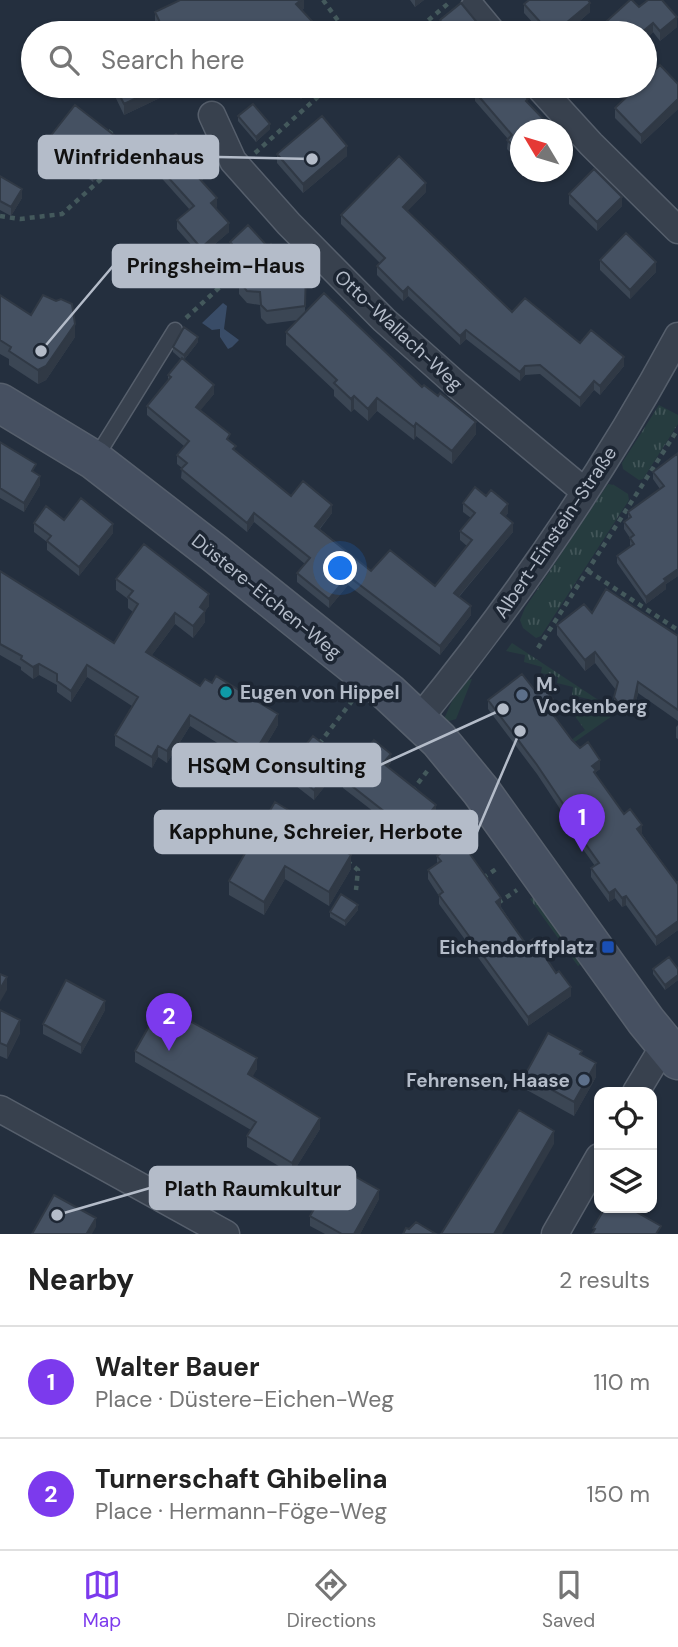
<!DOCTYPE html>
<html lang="en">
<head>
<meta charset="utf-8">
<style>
	body { margin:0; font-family:"DM Sans",sans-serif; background:#f2f2f2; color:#222 }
	.controls { position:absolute; right:21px; bottom:21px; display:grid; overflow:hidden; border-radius:14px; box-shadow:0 2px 5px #0004 }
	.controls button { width:63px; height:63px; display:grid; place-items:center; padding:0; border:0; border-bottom:2px solid #e0e0e0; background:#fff; color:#222; font:35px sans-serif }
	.compass { position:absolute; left:510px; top:119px; width:63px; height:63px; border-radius:50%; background:#fff; box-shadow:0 2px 5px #0004; rotate:308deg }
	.you { position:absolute; left:341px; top:569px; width:24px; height:24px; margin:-18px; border:5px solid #fff; border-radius:50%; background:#1a73e8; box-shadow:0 0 0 10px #1a73e833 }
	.badge { display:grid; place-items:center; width:46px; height:46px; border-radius:50%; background:#7c3aed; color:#fff; font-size:23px; font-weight:700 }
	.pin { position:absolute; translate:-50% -58px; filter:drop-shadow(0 2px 4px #0008) }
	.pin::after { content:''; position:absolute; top:37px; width:24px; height:21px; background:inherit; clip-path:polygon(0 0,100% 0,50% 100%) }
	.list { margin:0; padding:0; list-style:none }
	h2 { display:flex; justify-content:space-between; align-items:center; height:91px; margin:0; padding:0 28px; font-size:30px }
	h2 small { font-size:23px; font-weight:400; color:#767676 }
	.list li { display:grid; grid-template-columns:46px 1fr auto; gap:21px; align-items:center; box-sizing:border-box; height:112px; padding:0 28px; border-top:2px solid #e0e0e0 }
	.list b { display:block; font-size:26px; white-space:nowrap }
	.list p { margin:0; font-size:23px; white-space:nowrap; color:#767676 }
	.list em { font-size:23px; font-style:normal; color:#767676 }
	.icon { flex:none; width:38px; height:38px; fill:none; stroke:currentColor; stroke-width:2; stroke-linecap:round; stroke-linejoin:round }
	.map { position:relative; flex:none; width:678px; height:1234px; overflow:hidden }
	.search { position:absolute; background:#fff; box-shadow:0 2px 5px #0004; left:21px; right:21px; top:21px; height:77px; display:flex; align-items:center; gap:18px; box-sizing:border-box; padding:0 24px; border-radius:38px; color:#767676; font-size:26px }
	.sheet { height:315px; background:#fff }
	nav { display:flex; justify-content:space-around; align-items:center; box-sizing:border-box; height:98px; border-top:2px solid #e0e0e0; background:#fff; font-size:19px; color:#767676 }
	nav a { display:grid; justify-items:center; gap:4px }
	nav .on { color:#7c3aed }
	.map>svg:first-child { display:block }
	.grass { fill:url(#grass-tufts) }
	.water { fill:#394c67 }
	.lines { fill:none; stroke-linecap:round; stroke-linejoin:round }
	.lane-casing { stroke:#565f6c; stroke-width:17 }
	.street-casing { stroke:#565f6c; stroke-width:29 }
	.secondary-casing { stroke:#565f6c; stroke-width:41 }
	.path { stroke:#44595c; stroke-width:4.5; stroke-dasharray:5 5; stroke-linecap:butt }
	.lane { stroke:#38414e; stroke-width:14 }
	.street { stroke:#38414e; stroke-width:26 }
	.secondary { stroke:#465061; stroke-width:38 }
	.wall { fill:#3b4654 }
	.shaded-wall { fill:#303945 }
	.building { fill:#455162; stroke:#303945; stroke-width:2 }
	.culture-dot { fill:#0f9aa8; stroke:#1d2633; stroke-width:2.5 }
	.service-dot { fill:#5c6f8a; stroke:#1d2633; stroke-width:2.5 }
	.transit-dot { fill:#1a4fb4; stroke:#1d2633; stroke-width:2.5 }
	.labels { text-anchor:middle; stroke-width:7; stroke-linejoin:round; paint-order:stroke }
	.street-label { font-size:19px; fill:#b4bcc9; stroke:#1d2633 }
	.poi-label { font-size:19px; font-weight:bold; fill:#b4bcc9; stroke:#1d2633; text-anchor:start }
	.leader { fill:none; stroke:#b4bcc9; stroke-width:2.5 }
	.callout-dot { fill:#b4bcc9; stroke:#1d2633; stroke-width:2.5 }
	.callout { fill:#b4bcc9; stroke:#b4bcc9; stroke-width:2.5 }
	.callout-label { font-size:21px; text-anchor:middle; font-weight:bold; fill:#111 }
</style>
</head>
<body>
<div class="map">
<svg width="678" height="1234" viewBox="0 0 678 1234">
	<defs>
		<pattern id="grass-tufts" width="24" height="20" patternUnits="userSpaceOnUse" patternTransform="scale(1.75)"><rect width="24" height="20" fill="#263c3f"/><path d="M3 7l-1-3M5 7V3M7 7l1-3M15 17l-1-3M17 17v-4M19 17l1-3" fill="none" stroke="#435659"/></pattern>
	</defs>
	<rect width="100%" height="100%" fill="#242f3e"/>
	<path class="grass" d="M 659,405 L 678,415 L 678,424 L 643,479 L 639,480 L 623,469 L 622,463 Z
		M 608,484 L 614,485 L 628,494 L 629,500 L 541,636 L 536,638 L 523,628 L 520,620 L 525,608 Z
		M 512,643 L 609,707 L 615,714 L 569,746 L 567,743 L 585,730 L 574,715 L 575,712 L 592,715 L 596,701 L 572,695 L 573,687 L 557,683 L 558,677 L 541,673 L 542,667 L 524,662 L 525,655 L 506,651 Z
		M 472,679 L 456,719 L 449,721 L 444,719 L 461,681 Z
		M 540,892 L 546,914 L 560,934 L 575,940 L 588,959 L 578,966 L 530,899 Z"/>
	<path class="water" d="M 223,303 L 227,306 L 224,329 L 239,340 L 232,347 L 228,349 L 220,337 L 220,329 L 212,330 L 202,323 Z"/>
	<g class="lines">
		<defs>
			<path id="lane" d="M 95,459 L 175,330"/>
			<path id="street" d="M 473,9 L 493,33
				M 538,86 L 591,144 L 678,230
				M 212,115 L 233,161 L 289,224 L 384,320 L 457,385 L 584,491
				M 419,719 C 516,600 605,471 678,336
				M 636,1092 L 665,1044
				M 0,1109 L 226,1234
				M 555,1234 L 599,1157"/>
			<path id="secondary" d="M 0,403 L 94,460 L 213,552 L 389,693 L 439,740 L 481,791 L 646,1021 L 678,1060"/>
		</defs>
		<use href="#lane" class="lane-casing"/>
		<use href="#street" class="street-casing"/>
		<use href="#secondary" class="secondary-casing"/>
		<path class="path" d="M 323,0 L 347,33
			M 413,33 L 450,2
			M 108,131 L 124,143
			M 255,153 L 330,86
			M 0,216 L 20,219 L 62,214 L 109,172
			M 186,318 L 244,265
			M 588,571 L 678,630
			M 538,648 L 678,429
			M 319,744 L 352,701
			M 412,791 L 428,770
			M 347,861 L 358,870 L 356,890
			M 483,878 L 499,867
			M 498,903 L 517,890"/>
		<use href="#lane" class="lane"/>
		<use href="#street" class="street"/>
		<use href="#secondary" class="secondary"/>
	</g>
	<path class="wall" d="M 212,0 L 304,0 L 304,8 L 302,10 L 323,33 L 160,33 L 155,23 L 155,12 Z
		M 410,0 L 424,0 L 415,7 Z
		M 524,4 L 590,12 L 566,33 L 542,33 L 524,13 Z
		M 639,7 L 677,27 L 660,41 L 653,32 L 645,40 L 645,33 L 598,33 L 598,29 Z
		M 440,20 L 480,33 L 440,33 Z
		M 678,84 L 678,109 L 641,144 L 615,118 L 615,108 Z
		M 110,86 L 185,86 L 124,115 Z
		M 289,86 L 315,86 L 301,99 Z
		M 475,92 L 521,130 L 521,163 L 507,149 L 508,139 L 475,101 Z
		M 238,116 L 270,129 L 256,142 L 238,121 Z
		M 49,138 L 119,149 L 93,182 L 49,148 Z
		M 168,141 L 206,176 L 201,181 L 217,207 L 215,208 L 229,232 L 201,256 L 177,229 L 177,220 L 190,210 L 157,173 L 154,177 L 146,160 L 146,152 Z
		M 277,154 L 347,156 L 303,193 L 277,163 Z
		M 0,176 L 22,198 L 11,216 L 0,210 Z
		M 426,192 L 407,211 L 512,312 L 580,343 L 624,366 L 600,395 L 594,390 L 580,407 L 540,374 L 525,375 L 520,381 L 466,339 L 460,345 L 408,296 L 403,301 L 377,275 L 377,266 L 380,263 L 341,224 L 341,215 Z
		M 569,194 L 622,206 L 597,231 L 569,204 Z
		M 230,242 L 268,247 L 294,268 L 306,273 L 305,312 L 422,387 L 476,434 L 452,464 L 416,436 L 414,440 L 377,411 L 368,421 L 354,409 L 351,412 L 334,396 L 334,390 L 286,345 L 286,332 L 298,320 L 267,324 L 261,318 L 260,305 L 247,303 L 239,294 L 239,281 L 244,270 L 230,255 Z
		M 600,260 L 656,272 L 630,299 L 600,270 Z
		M 0,295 L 31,315 L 75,337 L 46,380 L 38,384 L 9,365 L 9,359 L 0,354 Z
		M 198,342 L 184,360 L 214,394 L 200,410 L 230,441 L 236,452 L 291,496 L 332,513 L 320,529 L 371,571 L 435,586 L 467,546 L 460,540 L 460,531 L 471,518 L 463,512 L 463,503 L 508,513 L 505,517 L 513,532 L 459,597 L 471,615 L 440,655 L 348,585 L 329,608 L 297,582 L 297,573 L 305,564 L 254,522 L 247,532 L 181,478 L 182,468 L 177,464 L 177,455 L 184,446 L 147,415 L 147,406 L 168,380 L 168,375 L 181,359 L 173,352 L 173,347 Z
		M 0,442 L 40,485 L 24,512 L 0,498 Z
		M 678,453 L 678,576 L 666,584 L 666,589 L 646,604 L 617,563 L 617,556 L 630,547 L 630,538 L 624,529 L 624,522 L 628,519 L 628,512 L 660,489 L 653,479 L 653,472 Z
		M 64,520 L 113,533 L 79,576 L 47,550 L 47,542 L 34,532 L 34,523 Z
		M 0,571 L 114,643 L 133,612 L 128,608 L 128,599 L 116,590 L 116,579 L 209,606 L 205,611 L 205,622 L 193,638 L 175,624 L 152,655 L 200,686 L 278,725 L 253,767 L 251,765 L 243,779 L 228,770 L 228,758 L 232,752 L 190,726 L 167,763 L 158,757 L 152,768 L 115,746 L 115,735 L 132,706 L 87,677 L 71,702 L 57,692 L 57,685 L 39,675 L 33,679 L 21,670 L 21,667 L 0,655 Z
		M 592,613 L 678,636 L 678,721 L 638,693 L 634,712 L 627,716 L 619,714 L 614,707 L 614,697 L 616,690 L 595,663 L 585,671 L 557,635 L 557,625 Z
		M 537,693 L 555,711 L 552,713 L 572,740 L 600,769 L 596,772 L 596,775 L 624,814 L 642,834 L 677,883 L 678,882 L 678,930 L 656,946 L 626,905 L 622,907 L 615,898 L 609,902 L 591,877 L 591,868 L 595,866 L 570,831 L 570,824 L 537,774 L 488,709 L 488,700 Z
		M 678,725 L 678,739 L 676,738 L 676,727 Z
		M 391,763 L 388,766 L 436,814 L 413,842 L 343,788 L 343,779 Z
		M 340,767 L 314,800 L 287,779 L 287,769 Z
		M 310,831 L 351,869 L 329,906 L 285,879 L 264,915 L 229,895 L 229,881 Z
		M 437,856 L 501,907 L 526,944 L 571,996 L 528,1026 L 439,904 L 439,896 L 428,879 L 428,870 L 437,864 Z
		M 358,910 L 345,926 L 330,917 L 330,912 Z
		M 653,969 L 678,969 L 678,980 L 665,990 L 653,974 Z
		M 0,1010 L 20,1033 L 7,1059 L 0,1056 Z
		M 105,1010 L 81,1054 L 43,1034 L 43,1024 Z
		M 135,1051 L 257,1069 L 252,1076 L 320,1129 L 292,1174 L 247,1147 L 247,1136 L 251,1130 L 135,1062 Z
		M 582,1056 L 596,1077 L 574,1116 L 525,1089 L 525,1075 Z
		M 379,1199 L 360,1234 L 325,1234 L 310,1226 L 310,1216 Z"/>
	<path class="shaded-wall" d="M 301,0 L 304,0 L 304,8 L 296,15 L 296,4 Z
		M 415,0 L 424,0 L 415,7 Z
		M 590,3 L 590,12 L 566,33 L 554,33 Z
		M 677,17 L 677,27 L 660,41 L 660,31 Z
		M 653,23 L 653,32 L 645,40 L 645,33 L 641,33 Z
		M 480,26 L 480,33 L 471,33 Z
		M 162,86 L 185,86 L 124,115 L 124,104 Z
		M 303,86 L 315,86 L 301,99 L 301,88 Z
		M 678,99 L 678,109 L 641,144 L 641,135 Z
		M 270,124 L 270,129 L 256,142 L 256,137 Z
		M 119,139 L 119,149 L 93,182 L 93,173 Z
		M 568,144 L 568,153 L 563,158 L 563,148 Z
		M 347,146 L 347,156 L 303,193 L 303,184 Z
		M 157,165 L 157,173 L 154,177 L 154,169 Z
		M 206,168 L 206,176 L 197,184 L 197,176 Z
		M 426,183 L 426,192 L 403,216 L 403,207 Z
		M 22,189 L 22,198 L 11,216 L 11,207 Z
		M 622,197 L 622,206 L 597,231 L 597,222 Z
		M 217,198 L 217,207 L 211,212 L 211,203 Z
		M 229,223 L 229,232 L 201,256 L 201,248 Z
		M 656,262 L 656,272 L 630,299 L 630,290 Z
		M 408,287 L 408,296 L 403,301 L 403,292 Z
		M 75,324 L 75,337 L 46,380 L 38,384 L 38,370 Z
		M 466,330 L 466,339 L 460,345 L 460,336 Z
		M 198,337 L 198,342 L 184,360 L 184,355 Z
		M 624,357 L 624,366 L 600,395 L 600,386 Z
		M 525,366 L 525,375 L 520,381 L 520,372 Z
		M 594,381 L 594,390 L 580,407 L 580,398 Z
		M 214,385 L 214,394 L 196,416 L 196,407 Z
		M 354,396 L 354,409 L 351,412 L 351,399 Z
		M 377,398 L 377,411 L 368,421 L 368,409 Z
		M 476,422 L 476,434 L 452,464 L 452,451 Z
		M 416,423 L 416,436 L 414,440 L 414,427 Z
		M 40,476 L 40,485 L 24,512 L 24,503 Z
		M 508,504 L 508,513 L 501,522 L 501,513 Z
		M 332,505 L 332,513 L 315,534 L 315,526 Z
		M 254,513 L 254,522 L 247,532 L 247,523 Z
		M 513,523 L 513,532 L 454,602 L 454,593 Z
		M 113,524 L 113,533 L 79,576 L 79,567 Z
		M 678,569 L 678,576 L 666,584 L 666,589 L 646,604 L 646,597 L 664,579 Z
		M 348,576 L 348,585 L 329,608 L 329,599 Z
		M 209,594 L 209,606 L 205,611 L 205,622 L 193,638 L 193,626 L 200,607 Z
		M 471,606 L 471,615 L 440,655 L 440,646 Z
		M 175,613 L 175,624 L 146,663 L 146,652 Z
		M 595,652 L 595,663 L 585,671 L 585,660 Z
		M 39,664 L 39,675 L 33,679 L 33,667 Z
		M 87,665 L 87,677 L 71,702 L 71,691 Z
		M 638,682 L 638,693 L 634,712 L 627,716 L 627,705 Z
		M 555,702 L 555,711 L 548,717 L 548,708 Z
		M 278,714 L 278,725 L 253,767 L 253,755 Z
		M 190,715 L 190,726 L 167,763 L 167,751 Z
		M 158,746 L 158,757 L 152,768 L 152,757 Z
		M 251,754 L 251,765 L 243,779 L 243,767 Z
		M 391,754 L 391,763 L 383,772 L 383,763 Z
		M 340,757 L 340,767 L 314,800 L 314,790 Z
		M 600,760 L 600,769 L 596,772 L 596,779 L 592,766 Z
		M 436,805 L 436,814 L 413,842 L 413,834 Z
		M 642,825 L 642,834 L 637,838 L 637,829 Z
		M 351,855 L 351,869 L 329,906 L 329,892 Z
		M 285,866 L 285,879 L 264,915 L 264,902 Z
		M 615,889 L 615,898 L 609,902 L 609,893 Z
		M 626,896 L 626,905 L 622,907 L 622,898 Z
		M 501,898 L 501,907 L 496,910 L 496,902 Z
		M 358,905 L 358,910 L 345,926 L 345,921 Z
		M 678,921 L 678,930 L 656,946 L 656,937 Z
		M 678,975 L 678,980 L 665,990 L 665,985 Z
		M 7,977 L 7,990 L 0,1002 L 0,989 Z
		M 571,987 L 571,996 L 528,1026 L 528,1017 Z
		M 105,1001 L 105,1010 L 81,1054 L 81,1045 Z
		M 20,1020 L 20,1033 L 7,1059 L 7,1046 Z
		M 257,1058 L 257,1069 L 248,1085 L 248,1074 Z
		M 596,1063 L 596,1077 L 574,1116 L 574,1102 Z
		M 320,1118 L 320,1129 L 292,1174 L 292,1163 Z
		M 554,1131 L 554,1144 L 502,1234 L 494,1234 Z
		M 379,1190 L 379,1199 L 360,1234 L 354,1234 Z
		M 634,1208 L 642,1208 L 633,1223 L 633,1210 Z
		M 96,1218 L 96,1227 L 92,1234 L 87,1234 Z"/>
	<path class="building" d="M 180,0 L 301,0 L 296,4 L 323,33 L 165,33 L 155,12 Z
		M 529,0 L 588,0 L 590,3 L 554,33 L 550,33 L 524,4 Z
		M 630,0 L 632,0 L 639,7 L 648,0 L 662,0 L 677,17 L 660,31 L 653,23 L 641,33 L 602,33 L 598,29 Z
		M 461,3 L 480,26 L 471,33 L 450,33 L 440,20 Z
		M 660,65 L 678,84 L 678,99 L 641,135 L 615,108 L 638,86 L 645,86 L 645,80 Z
		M 115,86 L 162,86 L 124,104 Z
		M 482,86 L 516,86 L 528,99 L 526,101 L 554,130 L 521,130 L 521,153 L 507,140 L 512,135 L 475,92 Z
		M 253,104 L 270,124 L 256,137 L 238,116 Z
		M 75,105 L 119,139 L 93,173 L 49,138 Z
		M 322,116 L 347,146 L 303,184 L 277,154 Z
		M 176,134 L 206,168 L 197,176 L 217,198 L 211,203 L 229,223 L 201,248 L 177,220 L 194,206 L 157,165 L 154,169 L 146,152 L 163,136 L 168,141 Z
		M 563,138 L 568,144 L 563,148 Z
		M 399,156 L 426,183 L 403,207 L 512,312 L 525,298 L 580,343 L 591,330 L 624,357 L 600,386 L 594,381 L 580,398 L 540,365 L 525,366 L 520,372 L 466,330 L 460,336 L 408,287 L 403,292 L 377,266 L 385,258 L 341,215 Z
		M 594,169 L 622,197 L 597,222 L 569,194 Z
		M 0,176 L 22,189 L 11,207 L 0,201 Z
		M 248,225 L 268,247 L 271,244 L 294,268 L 300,268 L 306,273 L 305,306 L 267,311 L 261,305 L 260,292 L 247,291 L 239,281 L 240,274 L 251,264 L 230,242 Z
		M 626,233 L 656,262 L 630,290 L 600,260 Z
		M 324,293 L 422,387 L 424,385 L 438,396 L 440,393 L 476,422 L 452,451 L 416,423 L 414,427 L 377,398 L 368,409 L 354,396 L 351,399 L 334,383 L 337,380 L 286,332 Z
		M 0,295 L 31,315 L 43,295 L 56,301 L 61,299 L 72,304 L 75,324 L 46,366 L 38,370 L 9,351 L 11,347 L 0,340 Z
		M 184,327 L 198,337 L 184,355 L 173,347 Z
		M 182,358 L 214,385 L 196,407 L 230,434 L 227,439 L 236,446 L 233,449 L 291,496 L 303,481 L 332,505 L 315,526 L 371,571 L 390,550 L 435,586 L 472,540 L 460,531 L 475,513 L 463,503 L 475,487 L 486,496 L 491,490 L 508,504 L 501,513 L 513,523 L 454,593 L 471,606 L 440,646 L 348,576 L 329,599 L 297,573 L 310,558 L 254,513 L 247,523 L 181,469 L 187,463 L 177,455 L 189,441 L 147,406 L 171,377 L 168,375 Z
		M 0,442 L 36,464 L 32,471 L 40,476 L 24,503 L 0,488 Z
		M 678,453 L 678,569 L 664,579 L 666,581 L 646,597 L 617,556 L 634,544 L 630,538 L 634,535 L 624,522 L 631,517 L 628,512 L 664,486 L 653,472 Z
		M 81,498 L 113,524 L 79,567 L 47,541 L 51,536 L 34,523 L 46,506 L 64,520 Z
		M 144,544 L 209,594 L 200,607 L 205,611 L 193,626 L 175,613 L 146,652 L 200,686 L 205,679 L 212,683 L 216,676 L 278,714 L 253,755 L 251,754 L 243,767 L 228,758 L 237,743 L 190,715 L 167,751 L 158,746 L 152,757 L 115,735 L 138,697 L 87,665 L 71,691 L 57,681 L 57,674 L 39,664 L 33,667 L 21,659 L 22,656 L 0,644 L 0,571 L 114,643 L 138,604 L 128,597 L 133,591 L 116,579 Z
		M 606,589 L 678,636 L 678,710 L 638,682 L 634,701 L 627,705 L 619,704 L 614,697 L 618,682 L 595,652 L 585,660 L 557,625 L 584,604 L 592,613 Z
		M 522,674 L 537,693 L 544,687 L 555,702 L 548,708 L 572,740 L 580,748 L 588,742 L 600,760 L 592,766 L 596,770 L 594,772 L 624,814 L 630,809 L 642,825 L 637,829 L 677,883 L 678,882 L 678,921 L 656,937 L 626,896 L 622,898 L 615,889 L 609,893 L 591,868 L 599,863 L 570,822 L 574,820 L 537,765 L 488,700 Z
		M 313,736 L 340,757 L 314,790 L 287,769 Z
		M 374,740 L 391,754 L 383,763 L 436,805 L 413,834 L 343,779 Z
		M 275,802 L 310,823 L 306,829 L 351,855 L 329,892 L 285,866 L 264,902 L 229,881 Z
		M 460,840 L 501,898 L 496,902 L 526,944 L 533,939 L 556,973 L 559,971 L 571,987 L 528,1017 L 439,895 L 443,892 L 428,870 L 441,861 L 437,856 Z
		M 341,894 L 358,905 L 345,921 L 330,912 Z
		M 669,957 L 678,969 L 678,975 L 665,985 L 653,969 Z
		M 0,974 L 7,977 L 0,989 Z
		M 66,980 L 105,1001 L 81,1045 L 43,1024 Z
		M 161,1005 L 257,1058 L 248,1074 L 320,1118 L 292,1163 L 247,1136 L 256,1122 L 135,1051 Z
		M 0,1010 L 20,1020 L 7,1046 L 0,1043 Z
		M 548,1033 L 582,1051 L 580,1054 L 596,1063 L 574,1102 L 525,1075 Z
		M 519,1110 L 554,1131 L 494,1234 L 441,1234 Z
		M 338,1167 L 379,1190 L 354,1234 L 342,1234 L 310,1216 Z
		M 54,1195 L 96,1218 L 87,1233 L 89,1234 L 32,1234 Z
		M 605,1208 L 634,1208 L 633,1210 L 661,1226 L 656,1234 L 592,1234 L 595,1229 L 593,1228 Z
		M 416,1222 L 436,1234 L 403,1234 L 406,1228 L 409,1229 Z"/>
	<circle class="culture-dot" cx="226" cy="692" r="7"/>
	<g class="service-dot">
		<circle cx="522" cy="695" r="7"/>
		<circle cx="584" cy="1080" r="7"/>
	</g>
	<rect class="transit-dot" x="601" y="940" width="14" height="14" rx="3.5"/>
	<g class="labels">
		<g class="street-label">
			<text transform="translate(399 330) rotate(43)" y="7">Otto-Wallach-Weg</text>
			<text transform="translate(555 532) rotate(-56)" y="7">Albert-Einstein-Straße</text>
			<text transform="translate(267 596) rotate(39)" y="7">Düstere-Eichen-Weg</text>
		</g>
		<g class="poi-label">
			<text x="536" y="691">M.<tspan x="536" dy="22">Vockenberg</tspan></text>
			<text x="240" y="699">Eugen von Hippel</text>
			<text x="594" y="954" text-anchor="end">Eichendorffplatz</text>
			<text x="570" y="1087" text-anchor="end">Fehrensen, Haase</text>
		</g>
	</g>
	<path class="leader" d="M312 159L218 157M41 351L113 266M503 709L380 765M520 731L477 832M57 1215L150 1188"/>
	<g class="callout-dot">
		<circle cx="312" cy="159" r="7"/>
		<circle cx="41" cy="351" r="7"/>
		<circle cx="503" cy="709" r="7"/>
		<circle cx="520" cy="731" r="7"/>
		<circle cx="57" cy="1215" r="7"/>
	</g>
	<g class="callout">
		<rect x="39" y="136" width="179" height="42" rx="7"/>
		<rect x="113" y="245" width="206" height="42" rx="7"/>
		<rect x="173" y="744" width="207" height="42" rx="7"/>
		<rect x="155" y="811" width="322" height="42" rx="7"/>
		<rect x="150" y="1167" width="205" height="42" rx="7"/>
	</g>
	<g class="callout-label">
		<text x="129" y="164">Winfridenhaus</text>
		<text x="216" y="273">Pringsheim-Haus</text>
		<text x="277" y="773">HSQM Consulting</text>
		<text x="316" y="839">Kapphune, Schreier, Herbote</text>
		<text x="253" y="1196">Plath Raumkultur</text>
	</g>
</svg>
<div class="controls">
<button><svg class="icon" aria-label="locate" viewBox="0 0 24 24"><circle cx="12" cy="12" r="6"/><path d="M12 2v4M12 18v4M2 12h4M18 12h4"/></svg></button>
<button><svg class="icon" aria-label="layers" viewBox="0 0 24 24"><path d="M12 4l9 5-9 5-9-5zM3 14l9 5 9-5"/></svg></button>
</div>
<svg class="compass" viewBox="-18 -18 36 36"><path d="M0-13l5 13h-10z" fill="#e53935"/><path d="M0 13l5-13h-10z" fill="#767676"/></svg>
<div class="you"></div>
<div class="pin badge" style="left:582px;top:852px">1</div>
<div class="pin badge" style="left:169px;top:1051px">2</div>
<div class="search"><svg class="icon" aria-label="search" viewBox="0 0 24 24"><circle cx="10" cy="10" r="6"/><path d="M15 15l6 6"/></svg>Search here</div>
</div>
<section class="sheet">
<h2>Nearby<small>2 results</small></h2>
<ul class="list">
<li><span class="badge">1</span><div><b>Walter Bauer</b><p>Place · Düstere-Eichen-Weg</p></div><em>110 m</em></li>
<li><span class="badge">2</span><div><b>Turnerschaft Ghibelina</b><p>Place · Hermann-Föge-Weg</p></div><em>150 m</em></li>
</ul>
</section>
<nav>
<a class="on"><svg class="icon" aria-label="map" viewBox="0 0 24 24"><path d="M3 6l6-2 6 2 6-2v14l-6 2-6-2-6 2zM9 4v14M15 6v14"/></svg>Map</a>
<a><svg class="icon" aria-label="directions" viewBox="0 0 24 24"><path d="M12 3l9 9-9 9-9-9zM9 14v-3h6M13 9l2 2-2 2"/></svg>Directions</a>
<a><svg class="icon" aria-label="saved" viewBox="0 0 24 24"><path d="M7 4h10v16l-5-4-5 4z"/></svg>Saved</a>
</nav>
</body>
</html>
